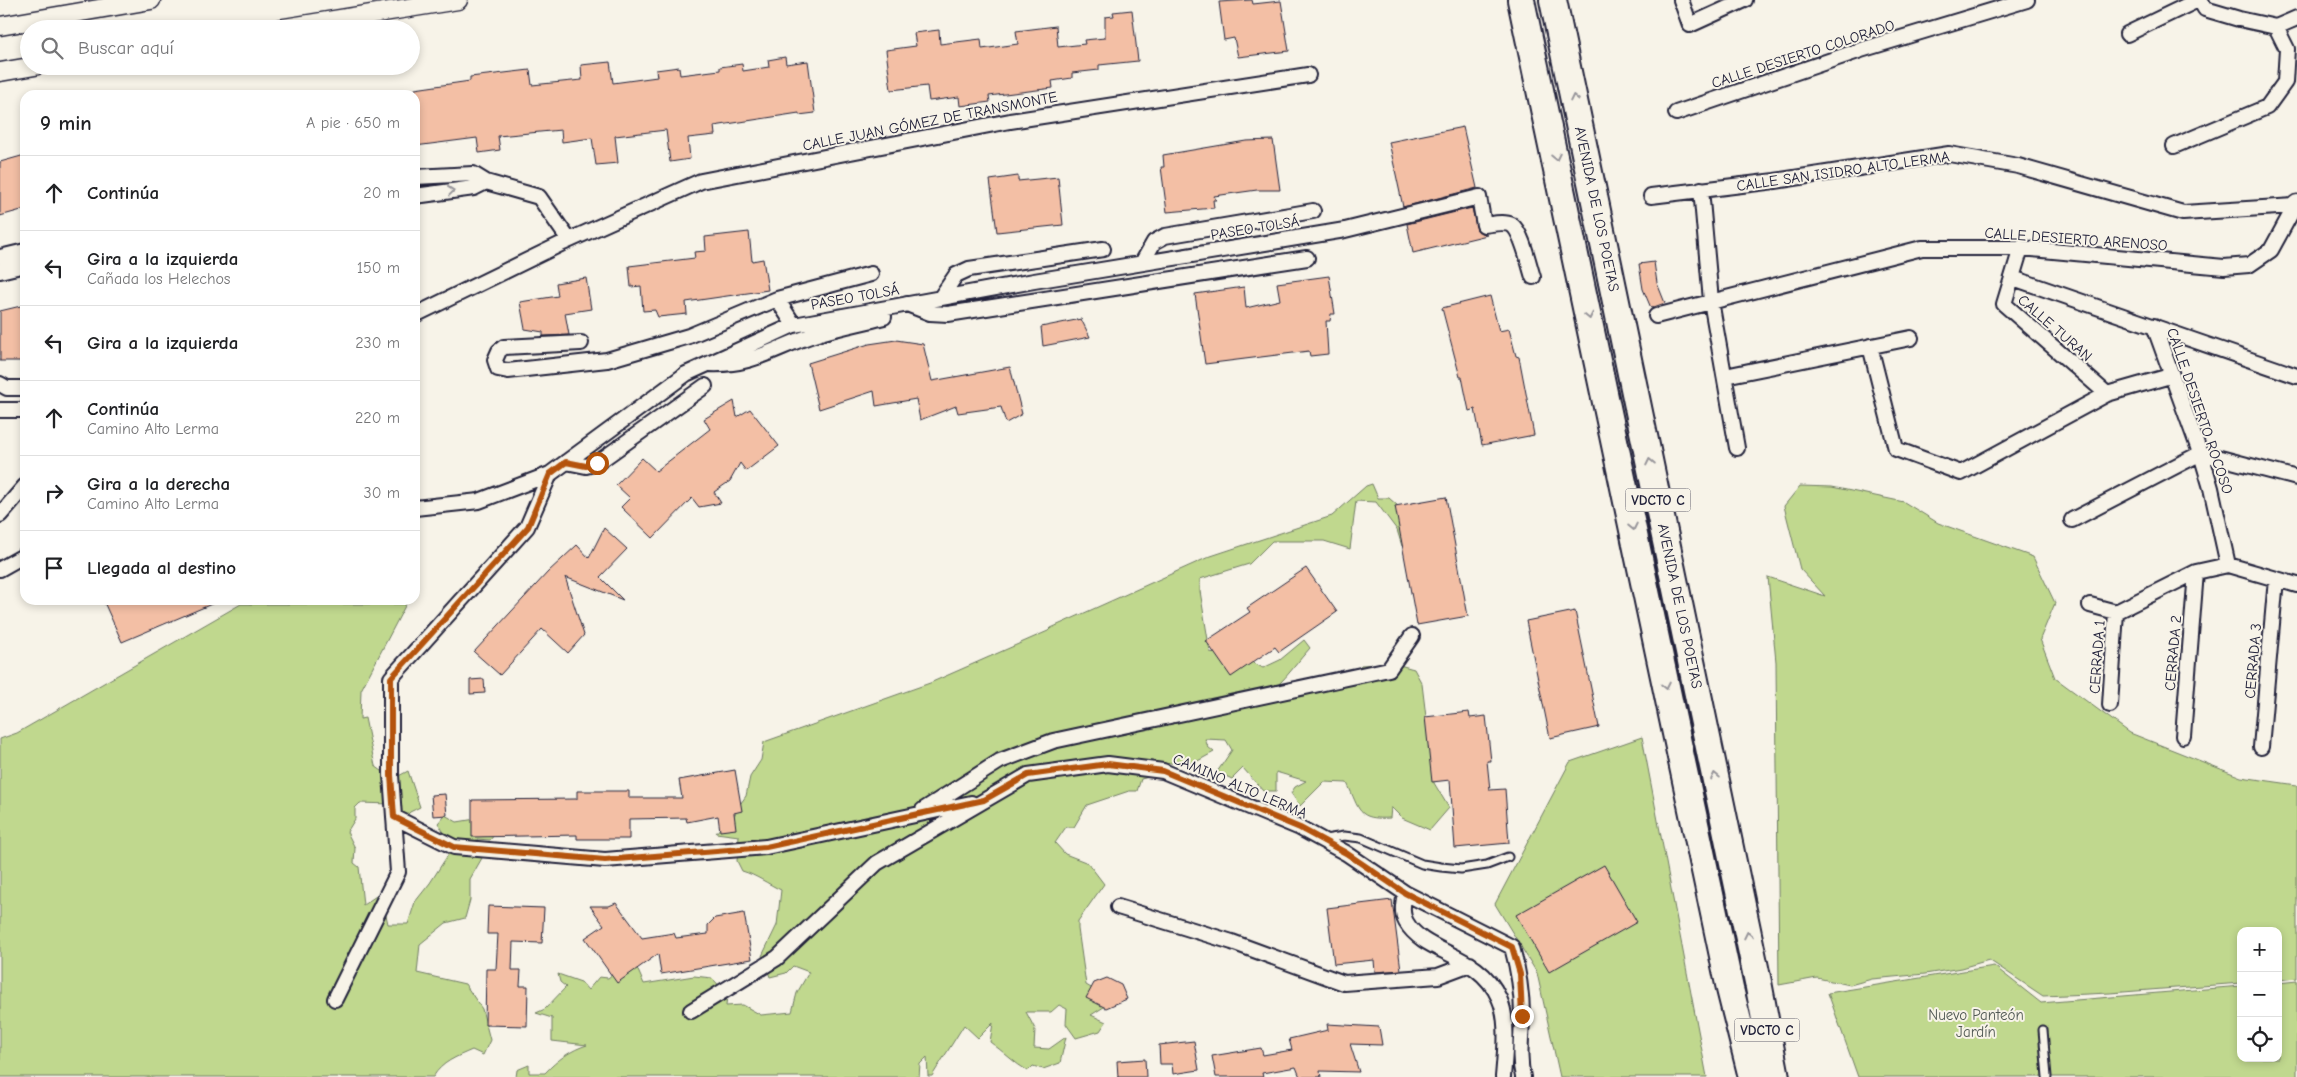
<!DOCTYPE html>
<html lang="es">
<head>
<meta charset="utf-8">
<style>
	body { margin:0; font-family:"Comic Neue",sans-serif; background:#f2f2f2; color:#202124 }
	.controls { position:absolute; right:15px; bottom:15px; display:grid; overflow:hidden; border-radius:10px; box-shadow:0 2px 8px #0003 }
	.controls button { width:45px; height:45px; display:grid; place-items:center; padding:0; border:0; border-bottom:1px solid #e0e0e0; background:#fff; color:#202124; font:25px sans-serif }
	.stop { position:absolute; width:15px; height:15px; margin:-11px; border:4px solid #b45309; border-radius:50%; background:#fff }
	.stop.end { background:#b45309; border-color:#fff; box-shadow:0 1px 5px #0008 }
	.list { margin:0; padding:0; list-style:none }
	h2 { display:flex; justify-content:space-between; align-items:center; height:65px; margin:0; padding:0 20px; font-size:21px }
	h2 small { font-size:16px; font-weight:400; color:#757577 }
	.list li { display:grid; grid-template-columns:32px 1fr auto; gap:15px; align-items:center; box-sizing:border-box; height:75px; padding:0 20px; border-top:1px solid #e0e0e0 }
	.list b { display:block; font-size:19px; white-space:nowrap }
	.list p { margin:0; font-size:16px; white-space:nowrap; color:#757577 }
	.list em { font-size:16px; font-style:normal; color:#757577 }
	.icon { flex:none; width:28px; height:28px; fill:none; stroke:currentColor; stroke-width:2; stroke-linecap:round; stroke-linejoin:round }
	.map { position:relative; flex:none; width:2297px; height:1077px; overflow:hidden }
	.search { position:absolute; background:#fff; box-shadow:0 2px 8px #0003; left:20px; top:20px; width:400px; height:55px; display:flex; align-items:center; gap:12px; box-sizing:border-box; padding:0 18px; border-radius:28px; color:#757577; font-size:19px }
	.panel { position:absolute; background:#fff; box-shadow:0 2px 8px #0003; left:20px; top:90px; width:400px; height:515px; border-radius:15px }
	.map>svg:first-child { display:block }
	.green { fill:#c0d88e; stroke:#717d64 }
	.building { fill:#f3bfa5; stroke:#22223b }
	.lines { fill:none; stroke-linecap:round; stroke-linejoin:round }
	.service-casing { stroke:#22223b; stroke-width:11 }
	.minor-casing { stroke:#22223b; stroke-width:18 }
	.tertiary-casing { stroke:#22223b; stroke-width:21 }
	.motorway-casing { stroke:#22223b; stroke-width:30 }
	.service { stroke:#f7f3e8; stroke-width:7 }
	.minor { stroke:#f7f3e8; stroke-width:14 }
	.tertiary { stroke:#f7f3e8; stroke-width:18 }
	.motorway { stroke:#f7f3e8; stroke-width:26 }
	.oneway { stroke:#97959a }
	.route { stroke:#b45309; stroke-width:6 }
	.labels { text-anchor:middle; stroke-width:4; stroke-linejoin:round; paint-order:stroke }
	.shield { fill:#f7f3e8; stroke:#62616f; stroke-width:1 }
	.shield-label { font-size:14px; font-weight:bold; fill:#22223b }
	.street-label { font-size:15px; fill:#22223b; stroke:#f7f3e8 }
	.park-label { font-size:15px; fill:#515954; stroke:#f7f3e8 }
</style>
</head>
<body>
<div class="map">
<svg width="2297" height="1077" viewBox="0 0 2297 1077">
	<rect width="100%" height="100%" fill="#f7f3e8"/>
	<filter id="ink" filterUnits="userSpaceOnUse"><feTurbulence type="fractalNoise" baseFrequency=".02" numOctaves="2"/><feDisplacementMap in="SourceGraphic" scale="10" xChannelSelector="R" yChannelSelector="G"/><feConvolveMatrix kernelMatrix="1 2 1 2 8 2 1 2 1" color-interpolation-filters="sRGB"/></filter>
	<g filter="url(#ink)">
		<path class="green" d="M 1372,484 L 1378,498 L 1389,498 L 1407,514 L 1411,549 L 1402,546 L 1397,530 L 1376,502 L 1356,501 L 1350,549 L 1324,541 L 1272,541 L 1249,564 L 1200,579 L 1200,591 L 1210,652 L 1248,660 L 1263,668 L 1280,660 L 1304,640 L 1310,648 C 1298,661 1289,675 1276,687 L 1351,676 L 1361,665 L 1392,663 L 1414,669 L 1422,684 L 1434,783 L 1449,808 L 1430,830 L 1402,818 L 1391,807 L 1390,818 C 1357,820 1360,810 1347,783 L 1324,782 L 1300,806 L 1291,793 L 1295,787 L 1306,781 L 1276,772 L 1276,791 L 1263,791 L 1243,768 L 1232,779 L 1217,772 L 1232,750 L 1226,740 L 1205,739 L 1208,747 L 1214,752 L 1194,763 L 1169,763 L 1157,775 L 1141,779 L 1137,791 L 1129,791 L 1087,805 L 1074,827 L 1066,827 L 1055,843 L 1065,854 L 1088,863 L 1104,884 L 1078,921 L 1078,929 L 1086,985 L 1107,997 L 1112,1002 L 1091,1015 L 1106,1022 L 1100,1031 L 1076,1038 L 1066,1024 L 1067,1009 L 1059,1005 L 1051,1012 L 1026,1012 L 1035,1029 L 1034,1048 L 1049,1049 L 1066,1037 L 1060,1063 L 1043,1069 L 1033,1066 L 1028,1071 C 1014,1063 1004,1052 990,1042 L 993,1023 L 978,1038 L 964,1025 L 932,1076 L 928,1076 L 927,1057 L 920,1064 L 919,1077 L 516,1077 L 517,1070 L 529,1065 L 529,1073 L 545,1073 C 557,1060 571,1050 587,1045 L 552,1041 L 552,1018 L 536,1013 L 545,1009 L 566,987 L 560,982 L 558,974 L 581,982 L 588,990 L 599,977 L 608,978 L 624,965 L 636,966 L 644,984 L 694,976 L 712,978 L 727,994 L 726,1006 L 743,1005 L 761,1015 L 792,1012 L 797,993 L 809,972 L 793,966 L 786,973 L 770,977 L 762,956 L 777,925 L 781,890 C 768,884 756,875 742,871 L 737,861 L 739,836 L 716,833 L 721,827 L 731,823 L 738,807 L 746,796 L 750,777 L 761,760 L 764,742 L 930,683 L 1048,631 L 1051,628 L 1211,556 L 1332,516 L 1366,486 Z
			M 1800,486 L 1832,487 L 1904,502 L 1938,523 L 2033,557 L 2055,603 L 2040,639 L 2055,678 L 2130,733 L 2241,777 L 2297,785 L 2297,978 L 2278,980 L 2278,931 L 2241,931 L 2241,983 L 2110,993 L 2043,996 L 1989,960 L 1961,968 L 1925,974 L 1872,979 L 1850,985 L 1817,978 L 1779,985 L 1776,662 L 1768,577 L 1825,596 L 1800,569 L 1784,506 Z
			M 241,604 L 406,604 L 361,690 L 360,719 L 365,718 L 375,766 L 393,779 L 408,771 L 420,807 L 410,812 L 399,823 L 390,804 L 360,803 L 355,808 L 355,819 L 347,832 L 355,848 L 354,863 L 359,867 L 363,905 L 382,892 L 377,910 L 386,915 L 388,924 L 408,924 L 415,902 L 430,883 L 453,847 L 438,823 L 445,815 L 457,822 L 500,815 L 502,826 L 490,840 L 477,839 L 482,858 L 470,879 L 470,900 L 465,918 L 446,923 L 420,944 L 417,973 L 465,984 L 482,1009 L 490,1040 L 483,1055 L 472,1050 C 456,1057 442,1062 433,1077 L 0,1077 L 0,739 L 17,733 Z
			M 1642,737 L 1707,1077 L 1560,1077 L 1537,973 L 1495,904 L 1570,762 Z
			M 1994,966 L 2041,1003 L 2241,986 L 2241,1058 L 2278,1058 L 2278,983 L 2297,981 L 2297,1077 L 1858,1077 L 1828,993 Z"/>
		<path class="building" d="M 1252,0 L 1253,4 L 1281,1 L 1289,51 L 1238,57 L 1234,38 L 1224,40 L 1219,2 Z
			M 1132,10 L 1138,61 L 1099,65 L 1099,70 L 1072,73 L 1072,78 L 1052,81 L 1053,88 L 989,96 L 990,102 L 960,106 L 959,97 L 929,101 L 927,86 L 891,90 L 886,50 L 916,46 L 914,33 L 939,30 L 940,44 L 981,39 L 982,49 L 1018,44 L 1016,31 L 1056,26 L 1058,47 L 1085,44 L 1084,40 L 1105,38 L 1105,17 L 1114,16 L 1113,12 Z
			M 785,57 L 786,64 L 808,61 L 815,113 L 799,115 L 799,113 L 714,126 L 715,135 L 688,138 L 690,159 L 670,162 L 666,130 L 615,136 L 618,163 L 596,165 L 592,138 L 562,142 L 561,130 L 498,136 L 500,150 L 479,153 L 477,138 L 415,146 L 415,89 L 470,81 L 470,77 L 530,70 L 532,85 L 582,80 L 581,65 L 610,62 L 613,83 L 657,77 L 656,70 L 679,67 L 680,75 L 720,70 L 720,67 L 742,64 L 743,71 L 769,67 L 768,60 Z
			M 1463,127 L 1477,188 L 1403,207 L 1389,142 Z
			M 1273,140 L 1280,190 L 1257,190 L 1214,196 L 1216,200 L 1213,200 L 1214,208 L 1167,212 L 1161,167 L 1164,167 L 1163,155 L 1246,141 Z
			M 25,155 L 25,209 L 0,216 L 0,162 Z
			M 1018,176 L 1018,181 L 1058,177 L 1063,225 L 997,232 L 990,180 Z
			M 1472,208 L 1477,230 L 1487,235 L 1413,253 L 1407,224 Z
			M 749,232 L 752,261 L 763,259 L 768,290 L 686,302 L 687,314 L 658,317 L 655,310 L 643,311 L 641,286 L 631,287 L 629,266 L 695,258 L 694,252 L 706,251 L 705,237 Z
			M 1654,262 L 1657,283 L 1665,303 L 1651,308 L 1643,289 L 1639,264 Z
			M 1329,276 L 1335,314 L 1331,314 L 1330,321 L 1326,321 L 1328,354 L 1310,356 L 1309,351 L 1205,364 L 1195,294 L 1244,287 L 1246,308 L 1280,300 L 1277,283 Z
			M 586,278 L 591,309 L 565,313 L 569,335 L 543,336 L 543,332 L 525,329 L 520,302 L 558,296 L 556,283 Z
			M 1490,296 L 1499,331 L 1509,329 L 1516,356 L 1519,357 L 1534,435 L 1482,445 L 1475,409 L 1469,411 L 1462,377 L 1460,377 L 1442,308 Z
			M 25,305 L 25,361 L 0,361 L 0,311 Z
			M 1081,319 L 1090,337 L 1043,346 L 1041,327 Z
			M 896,340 L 923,344 L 932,381 L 1010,367 L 1022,414 L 1006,423 L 1001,407 L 958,413 L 956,406 L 920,420 L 916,399 L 876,406 L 874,391 L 819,409 L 808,363 L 869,344 Z
			M 734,401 L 737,417 L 750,409 L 779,446 L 746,471 L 740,463 L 730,481 L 714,492 L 721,503 L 699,507 L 692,498 L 653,538 L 621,507 L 630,498 L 616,485 L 642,458 L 656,471 L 710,429 L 704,419 Z
			M 1446,497 L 1468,616 L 1417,625 L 1395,506 Z
			M 604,528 L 627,549 L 600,577 L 623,600 L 565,577 L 584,635 L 568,653 L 542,629 L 500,675 L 474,652 L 548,572 L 577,545 L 589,558 Z
			M 1306,568 L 1337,612 L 1279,652 L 1275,647 L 1231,677 L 1206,641 L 1250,612 L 1247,608 Z
			M 103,600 L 221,600 L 122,642 Z
			M 1575,611 L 1599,727 L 1550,738 L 1526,621 Z
			M 484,679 L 485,693 L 470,694 L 470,680 Z
			M 1469,712 L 1470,718 L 1486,716 L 1491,761 L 1487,761 L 1490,790 L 1505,789 L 1509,843 L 1455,848 L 1450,780 L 1432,782 L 1425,717 Z
			M 735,770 L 742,811 L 734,813 L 736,829 L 720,831 L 718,816 L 687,822 L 686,818 L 629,819 L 629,839 L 577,839 L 577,835 L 472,837 L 472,800 L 577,799 L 577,791 L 629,791 L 629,798 L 682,798 L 679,780 Z
			M 445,794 L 447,815 L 433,816 L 431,795 Z
			M 1604,865 L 1637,922 L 1549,972 L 1516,915 Z
			M 1392,900 L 1401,970 L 1375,972 L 1374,960 L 1334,964 L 1327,908 Z
			M 616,903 L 642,938 L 674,933 L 676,938 L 708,934 L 708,925 L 715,918 L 744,913 L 752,959 L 661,974 L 658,954 L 617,983 L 585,938 L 604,925 L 590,906 L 609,906 Z
			M 488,906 L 544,908 L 542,943 L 513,942 L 512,970 L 521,970 L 520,986 L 528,986 L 527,1026 L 485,1025 L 486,969 L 496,969 L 498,934 L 487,934 Z
			M 1107,978 L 1121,985 L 1127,999 L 1106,1008 L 1086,998 L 1094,983 Z
			M 1327,1024 L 1379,1027 L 1382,1045 L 1350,1044 L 1359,1072 L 1320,1071 L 1321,1077 L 1300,1077 L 1296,1067 L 1262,1073 L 1263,1077 L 1216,1077 L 1212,1056 L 1261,1048 L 1263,1055 L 1292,1050 L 1289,1039 L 1328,1030 Z
			M 1194,1041 L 1199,1070 L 1173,1074 L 1172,1064 L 1160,1064 L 1159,1045 Z
			M 1145,1059 L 1146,1077 L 1118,1077 L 1117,1061 Z"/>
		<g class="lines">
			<defs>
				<path id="service" d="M 1325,839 L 1344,836 L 1361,838 L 1422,864 L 1441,867 L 1461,869 L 1487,865 L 1508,857
					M 2043,1030 L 2047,1077"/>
				<path id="minor" d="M 1681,0 L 1690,25 L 1745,0
					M 2276,27 L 2297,18
					M 2127,34 L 2198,0
					M 1676,113 L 1861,50 L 2027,0
					M 2174,146 L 2267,107 L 2285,82 L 2287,49 L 2276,27 L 2239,19 L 2205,9 L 2200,0
					M 415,177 L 473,174 L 486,182 L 539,197 L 569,240
					M 1701,189 L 1711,301 L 1737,448
					M 415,196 L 474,188 L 486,182
					M 1651,196 L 1775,181 L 1949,154 L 2018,166 L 2183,213 L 2295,206
					M 2021,248 L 2004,304 L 2107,394
					M 0,257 L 25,251
					M 1142,263 L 1154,242 L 1165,236 L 1313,211
					M 0,271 L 25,265
					M 2013,278 L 2297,376
					M 941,297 L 956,275 L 969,269 L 1103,249
					M 777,299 L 871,274
					M 907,304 L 930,313 L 948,314 L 1307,258
					M 415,315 L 563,243 L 701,181 L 1010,121 L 1308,75
					M 1656,316 L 1922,248 L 2021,248 L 2224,267 L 2249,265 L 2271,250 L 2295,206
					M 2154,326 L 2203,461 L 2211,488 L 2228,565
					M 581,343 L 504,347 L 499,351 L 495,360 L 498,369 L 508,371 L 607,360 L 689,336 L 777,299 L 794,325
					M 1870,346 L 1896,449 L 1961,473 L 2107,394 L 2170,376
					M 710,364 C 754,366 777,346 817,334 C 839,327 862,323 884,317
					M 1725,376 L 1911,338
					M 0,384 L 7,388 L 25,388
					M 0,410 L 25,410
					M 566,462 L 586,466 L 597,463 L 705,386
					M 415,508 L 479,501 L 550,474 L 686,374 L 794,325 L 1034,281 L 1345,230 L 1479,197 L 1484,225 C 1493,224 1504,221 1512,225 C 1522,232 1529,265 1533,277
					M 0,515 L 25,486
					M 2072,520 L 2201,453 L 2297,478
					M 0,569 L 25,555
					M 2090,605 L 2116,612 L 2196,572 L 2228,565 L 2297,585
					M 2110,705 L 2116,612
					M 2183,736 L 2196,572
					M 2261,747 L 2276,579
					M 923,810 L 1000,761 L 1053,741 L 1389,669 L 1412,636
					M 394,817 L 454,847 L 605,860 L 766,847 L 971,803
					M 1405,893 C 1403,903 1401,913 1406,922 C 1425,955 1479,952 1499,998 C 1509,1019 1505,1054 1503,1077
					M 1118,907 L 1232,942 L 1344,983 L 1438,976 L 1470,964
					M 335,999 L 398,872 L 391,775 L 391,678 L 527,527 L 550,474
					M 691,1011 L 777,958 L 877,863 L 1028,775 L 1108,764 L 1163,771 L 1300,828 L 1346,853 L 1405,893 L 1512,947 C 1518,969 1522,992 1522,1015 C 1522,1037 1518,1056 1523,1077"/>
				<path id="tertiary" d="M 0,26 L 151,0
					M 278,29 L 458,0
					M 0,72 L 35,66
					M 2295,206 L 2297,204"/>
				<path id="motorway" d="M 1521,0 L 1730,989 L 1752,1077
					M 1553,0 L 1758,982 L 1776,1077"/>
			</defs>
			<use href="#service" class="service-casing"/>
			<use href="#minor" class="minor-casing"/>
			<use href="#tertiary" class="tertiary-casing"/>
			<use href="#motorway" class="motorway-casing"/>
			<use href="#service" class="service"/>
			<use href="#minor" class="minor"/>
			<use href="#tertiary" class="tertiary"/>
			<use href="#motorway" class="motorway"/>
		</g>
		<defs><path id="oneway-chevron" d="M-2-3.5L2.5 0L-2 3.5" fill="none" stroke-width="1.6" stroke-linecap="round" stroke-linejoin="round" transform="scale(1.25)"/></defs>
		<g class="oneway">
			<use href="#oneway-chevron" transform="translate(1574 98) rotate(-102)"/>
			<use href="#oneway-chevron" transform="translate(1556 157) rotate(78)"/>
			<use href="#oneway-chevron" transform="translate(451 191) rotate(-7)"/>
			<use href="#oneway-chevron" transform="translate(1589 316) rotate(78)"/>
			<use href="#oneway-chevron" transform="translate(1650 462) rotate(-102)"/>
			<use href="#oneway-chevron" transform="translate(1633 527) rotate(78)"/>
			<use href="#oneway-chevron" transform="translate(1666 686) rotate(78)"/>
			<use href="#oneway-chevron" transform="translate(1715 776) rotate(-102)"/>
			<use href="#oneway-chevron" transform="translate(1748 935) rotate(-102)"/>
		</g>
	</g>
	<g class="lines" filter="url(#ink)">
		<path class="route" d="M 597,463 L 586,466 L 566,462 L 550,474 L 528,527 L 391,678 L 391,775 L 394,817 L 454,847 L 605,860 L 766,847 L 984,800 L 1028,775 L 1108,764 L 1163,771 L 1300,828 L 1346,853 L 1405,893 L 1512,947 L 1520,974 L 1522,1016"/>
	</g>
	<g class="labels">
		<g class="shield">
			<rect x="1625.5" y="488.5" width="65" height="23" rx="4"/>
			<rect x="1734.5" y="1018.5" width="65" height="23" rx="4"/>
		</g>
		<g class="shield-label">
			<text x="1658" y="505">VDCTO C</text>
			<text x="1767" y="1035">VDCTO C</text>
		</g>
		<g class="street-label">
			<text transform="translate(1803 54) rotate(-18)" y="5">CALLE DESIERTO COLORADO</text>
			<text transform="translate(930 121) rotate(-11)" y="5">CALLE JUAN GÓMEZ DE TRANSMONTE</text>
			<text transform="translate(1843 171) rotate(-8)" y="5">CALLE SAN ISIDRO ALTO LERMA</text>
			<text transform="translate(1597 209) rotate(78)" y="5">AVENIDA DE LOS POETAS</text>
			<text transform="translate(1255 228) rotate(-9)" y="5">PASEO TOLSÁ</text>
			<text transform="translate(2076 239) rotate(4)" y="5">CALLE DESIERTO ARENOSO</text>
			<text transform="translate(855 297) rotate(-10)" y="5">PASEO TOLSÁ</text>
			<text transform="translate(2055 328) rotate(41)" y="5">CALLE TURAN</text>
			<text transform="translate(2200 411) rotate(71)" y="5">CALLE DESIERTO ROCOSO</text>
			<text transform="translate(1680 606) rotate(78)" y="5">AVENIDA DE LOS POETAS</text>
			<text transform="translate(2173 653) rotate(-85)" y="5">CERRADA 2</text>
			<text transform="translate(2097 657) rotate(-86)" y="5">CERRADA 1</text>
			<text transform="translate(2253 661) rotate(-85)" y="5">CERRADA 3</text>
			<text transform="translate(1240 786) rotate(23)" y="5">CAMINO ALTO LERMA</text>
		</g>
		<g class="park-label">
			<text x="1976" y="1020">Nuevo Panteón<tspan x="1976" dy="17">Jardín</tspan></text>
		</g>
	</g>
</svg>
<div class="controls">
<button>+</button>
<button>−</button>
<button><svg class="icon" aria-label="locate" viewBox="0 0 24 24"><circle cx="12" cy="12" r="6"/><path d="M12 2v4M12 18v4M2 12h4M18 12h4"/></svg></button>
</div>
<div class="stop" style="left:597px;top:463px"></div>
<div class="stop end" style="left:1522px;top:1016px"></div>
<div class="search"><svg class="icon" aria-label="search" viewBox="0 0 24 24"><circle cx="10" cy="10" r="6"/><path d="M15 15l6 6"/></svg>Buscar aquí</div>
<section class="panel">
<h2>9 min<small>A pie · 650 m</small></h2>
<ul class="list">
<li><svg class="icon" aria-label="ahead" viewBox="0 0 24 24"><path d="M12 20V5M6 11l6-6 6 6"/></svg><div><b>Continúa</b></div><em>20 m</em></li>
<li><svg class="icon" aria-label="left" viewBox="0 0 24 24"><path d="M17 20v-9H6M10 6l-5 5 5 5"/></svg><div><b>Gira a la izquierda</b><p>Cañada los Helechos</p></div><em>150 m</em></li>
<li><svg class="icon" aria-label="left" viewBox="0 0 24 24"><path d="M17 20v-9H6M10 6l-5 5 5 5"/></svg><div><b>Gira a la izquierda</b></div><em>230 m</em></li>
<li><svg class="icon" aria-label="ahead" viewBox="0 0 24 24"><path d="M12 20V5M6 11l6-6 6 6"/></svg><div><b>Continúa</b><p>Camino Alto Lerma</p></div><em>220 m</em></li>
<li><svg class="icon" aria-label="right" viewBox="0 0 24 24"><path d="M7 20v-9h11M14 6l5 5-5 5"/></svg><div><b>Gira a la derecha</b><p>Camino Alto Lerma</p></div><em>30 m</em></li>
<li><svg class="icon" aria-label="arrive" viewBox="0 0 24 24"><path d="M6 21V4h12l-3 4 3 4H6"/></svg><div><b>Llegada al destino</b></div></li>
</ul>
</section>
</div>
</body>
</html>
